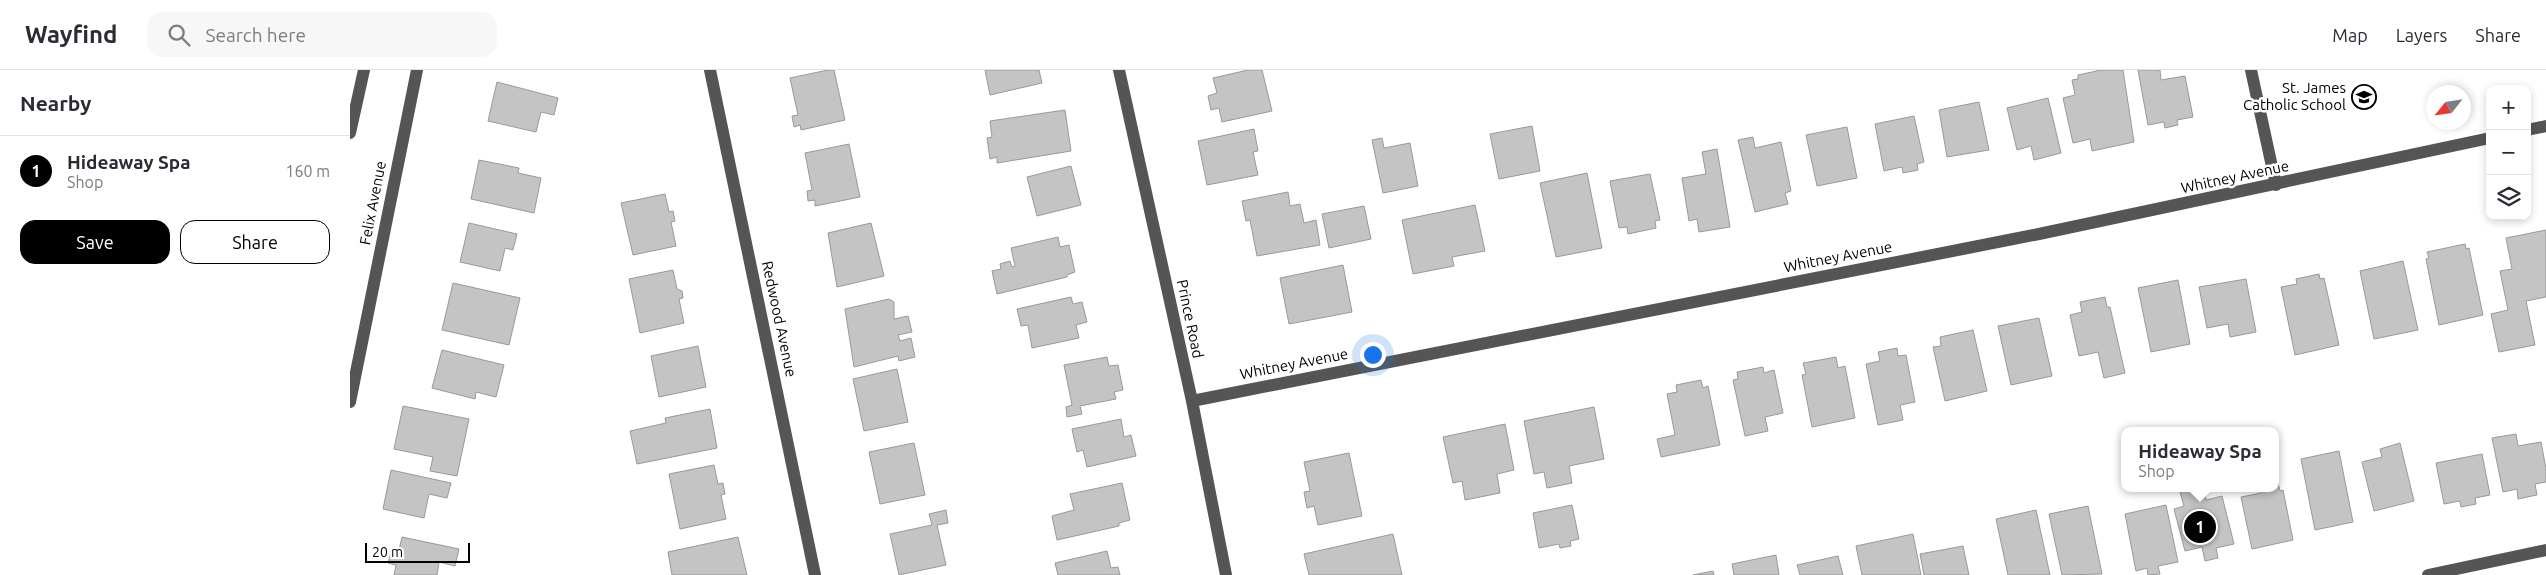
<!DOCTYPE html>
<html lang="en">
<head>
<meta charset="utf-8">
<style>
	body { margin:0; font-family:Ubuntu,sans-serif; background:#f7f7f7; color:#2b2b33 }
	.controls { position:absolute; right:15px; top:15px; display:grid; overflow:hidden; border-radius:10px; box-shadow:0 2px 8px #0003 }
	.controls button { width:45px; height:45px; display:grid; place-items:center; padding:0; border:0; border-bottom:1px solid #e1e1e2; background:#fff; color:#2b2b33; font:25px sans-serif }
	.compass { position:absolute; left:2076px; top:15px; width:45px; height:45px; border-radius:50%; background:#fff; box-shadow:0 2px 8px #0003; rotate:240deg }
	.scale { position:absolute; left:15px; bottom:12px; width:105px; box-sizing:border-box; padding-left:5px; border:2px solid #000; border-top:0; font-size:14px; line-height:18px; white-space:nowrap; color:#000; -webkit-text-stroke:4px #fff; paint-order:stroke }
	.you { position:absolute; left:1022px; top:284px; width:18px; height:18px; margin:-12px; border:4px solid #fff; border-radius:50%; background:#1a73e8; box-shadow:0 0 0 8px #1a73e833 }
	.badge { display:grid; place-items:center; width:32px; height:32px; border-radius:50%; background:#000; color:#fff; font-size:16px; font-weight:700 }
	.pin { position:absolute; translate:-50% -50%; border:2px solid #fff; box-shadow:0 1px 5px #0006 }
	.popup { position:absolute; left:1771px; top:357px; width:158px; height:65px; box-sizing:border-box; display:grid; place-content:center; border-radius:10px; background:#fff; filter:drop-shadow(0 1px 4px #0005); font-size:16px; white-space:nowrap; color:#7c7c81 }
	.popup b { font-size:19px; color:#2b2b33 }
	.popup::after { content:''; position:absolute; left:50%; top:100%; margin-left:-10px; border:10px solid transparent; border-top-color:#fff }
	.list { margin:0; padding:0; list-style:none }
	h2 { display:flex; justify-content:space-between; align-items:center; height:65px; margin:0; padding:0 20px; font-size:21px }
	h2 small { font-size:16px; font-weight:400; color:#7c7c81 }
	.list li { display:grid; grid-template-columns:32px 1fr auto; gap:15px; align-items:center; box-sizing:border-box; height:70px; padding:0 20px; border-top:1px solid #e1e1e2 }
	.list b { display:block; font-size:19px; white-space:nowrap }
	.list p { margin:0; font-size:16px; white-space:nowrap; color:#7c7c81 }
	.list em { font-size:16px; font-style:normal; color:#7c7c81 }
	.actions { display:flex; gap:10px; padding:15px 20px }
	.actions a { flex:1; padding:11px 0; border:1px solid #000; border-radius:15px; text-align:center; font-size:18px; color:#000 }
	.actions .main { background:#000; color:#fff }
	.icon { flex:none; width:28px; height:28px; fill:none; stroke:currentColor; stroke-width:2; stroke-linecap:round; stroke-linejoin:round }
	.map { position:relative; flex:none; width:2196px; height:505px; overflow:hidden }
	header { display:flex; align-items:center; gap:30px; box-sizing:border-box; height:70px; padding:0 25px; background:#fff; border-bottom:1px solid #e1e1e2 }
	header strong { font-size:24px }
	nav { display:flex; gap:28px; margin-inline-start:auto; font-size:18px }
	.search { width:350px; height:45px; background:#f7f7f7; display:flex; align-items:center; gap:12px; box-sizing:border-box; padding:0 18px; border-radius:15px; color:#7c7c81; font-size:19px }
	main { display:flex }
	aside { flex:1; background:#fff }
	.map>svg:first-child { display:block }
	.building { fill:#c4c4c4; stroke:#999 }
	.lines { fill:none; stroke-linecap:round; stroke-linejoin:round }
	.minor { stroke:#555; stroke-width:12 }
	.labels { text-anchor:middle; stroke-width:5; stroke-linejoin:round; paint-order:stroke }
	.poi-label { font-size:15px; fill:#000; stroke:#fff; text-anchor:end }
	.street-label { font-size:15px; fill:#000; stroke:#fff }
</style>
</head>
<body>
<header>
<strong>Wayfind</strong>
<div class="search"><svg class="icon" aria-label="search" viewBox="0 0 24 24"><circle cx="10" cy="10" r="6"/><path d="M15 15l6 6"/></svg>Search here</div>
<nav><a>Map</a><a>Layers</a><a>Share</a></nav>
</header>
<main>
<aside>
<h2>Nearby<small></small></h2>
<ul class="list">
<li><span class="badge">1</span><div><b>Hideaway Spa</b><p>Shop</p></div><em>160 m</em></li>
</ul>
<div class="actions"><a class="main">Save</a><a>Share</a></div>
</aside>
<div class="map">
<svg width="2196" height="505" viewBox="0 0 2196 505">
	<rect width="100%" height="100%" fill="#fff"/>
	<path class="building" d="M 478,0 L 484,0 L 495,50 L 451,60 L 450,55 L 444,57 L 442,46 L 448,45 L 440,8 Z
		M 635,0 L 689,0 L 692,13 L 640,25 Z
		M 898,0 L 912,0 L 922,41 L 872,52 L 869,38 L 861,40 L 858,26 L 867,23 L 863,8 Z
		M 1751,0 L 1773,0 L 1784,72 L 1742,81 L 1740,69 L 1723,73 L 1713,28 L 1725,25 L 1722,10 L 1728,9 L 1728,5 Z
		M 1788,0 L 1810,0 L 1811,10 L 1835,6 L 1843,47 L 1827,50 L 1828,55 L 1815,58 L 1814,52 L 1798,55 Z
		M 147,12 L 208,28 L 204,45 L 191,42 L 186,62 L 138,51 Z
		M 1698,28 L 1711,83 L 1684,90 L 1681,76 L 1667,80 L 1657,38 Z
		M 1629,32 L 1639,80 L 1597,87 L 1589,40 Z
		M 715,40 L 721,81 L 647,93 L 647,87 L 640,89 L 637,68 L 642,67 L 640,51 Z
		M 1564,46 L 1574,92 L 1567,94 L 1568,100 L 1553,103 L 1552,97 L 1534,101 L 1525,54 Z
		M 1182,56 L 1190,101 L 1149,109 L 1140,64 Z
		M 1497,57 L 1507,108 L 1467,116 L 1456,65 Z
		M 904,59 L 908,81 L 903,82 L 908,105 L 857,115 L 848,71 Z
		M 1403,67 L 1405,78 L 1431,72 L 1441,121 L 1435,123 L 1438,134 L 1405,142 L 1388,70 Z
		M 1032,68 L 1034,78 L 1060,73 L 1068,116 L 1033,123 L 1022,70 Z
		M 499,74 L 510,127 L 465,136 L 465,130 L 458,131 L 457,121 L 462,120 L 455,83 Z
		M 1367,79 L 1380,157 L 1349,162 L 1347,149 L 1339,151 L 1332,108 L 1356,104 L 1352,82 Z
		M 129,90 L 169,98 L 168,103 L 191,108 L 184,143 L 121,129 Z
		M 721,96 L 731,135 L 687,146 L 677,107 Z
		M 1237,103 L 1252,178 L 1206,187 L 1190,113 Z
		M 1300,104 L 1310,150 L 1305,151 L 1306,158 L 1278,164 L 1277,157 L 1269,158 L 1260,111 Z
		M 938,122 L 940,136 L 950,134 L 954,153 L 966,150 L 970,175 L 907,186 L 900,150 L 896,151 L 892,131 Z
		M 315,124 L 319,142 L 323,141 L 325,151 L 321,152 L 326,176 L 283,185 L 271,133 Z
		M 1125,135 L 1135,181 L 1102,187 L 1104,196 L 1063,204 L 1052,150 Z
		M 1014,136 L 1021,169 L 979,178 L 972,144 Z
		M 119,153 L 167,164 L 163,180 L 155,178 L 150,201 L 110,192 Z
		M 521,153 L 534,206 L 487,217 L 478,163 Z
		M 2196,160 L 2196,227 L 2176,231 L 2185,275 L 2149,282 L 2141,244 L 2158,240 L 2150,201 L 2162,199 L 2156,168 Z
		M 708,167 L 710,177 L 719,175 L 725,202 L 717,205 L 717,207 L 647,224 L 642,201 L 651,199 L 650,194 L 660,191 L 662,197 L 665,196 L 661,178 Z
		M 2115,174 L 2116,179 L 2119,178 L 2133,245 L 2089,255 L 2076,189 L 2079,188 L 2077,182 Z
		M 2053,191 L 2068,260 L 2024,269 L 2010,201 Z
		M 993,195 L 1002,242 L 939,254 L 930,208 Z
		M 323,200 L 327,219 L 332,221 L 333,228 L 329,229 L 334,253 L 290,263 L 279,209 Z
		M 1969,204 L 1970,209 L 1974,208 L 1989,275 L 1945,285 L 1931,217 L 1947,214 L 1946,209 Z
		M 1896,209 L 1906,262 L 1880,267 L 1878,254 L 1857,258 L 1849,217 Z
		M 1828,210 L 1840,274 L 1801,282 L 1788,218 Z
		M 103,213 L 170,228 L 159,275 L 92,260 Z
		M 721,227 L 723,234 L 732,232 L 737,252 L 726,255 L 729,268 L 682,278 L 678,255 L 671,256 L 667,239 Z
		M 1755,227 L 1757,237 L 1760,237 L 1775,303 L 1754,308 L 1748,282 L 1729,286 L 1720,245 L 1732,242 L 1730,232 Z
		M 539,229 L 544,232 L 544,249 L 558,246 L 562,262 L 548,265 L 550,271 L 561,268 L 565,287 L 549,291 L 548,286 L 504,297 L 495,239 Z
		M 1689,248 L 1702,306 L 1661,315 L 1648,256 Z
		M 1623,260 L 1637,321 L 1595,331 L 1583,277 L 1591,276 L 1590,267 Z
		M 348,276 L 356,317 L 309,327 L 301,286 Z
		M 1547,278 L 1548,286 L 1556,285 L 1565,332 L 1550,335 L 1553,350 L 1528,355 L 1516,294 L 1530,291 L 1528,282 Z
		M 92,280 L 154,295 L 146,327 L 126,322 L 125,329 L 82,318 Z
		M 757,287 L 759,296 L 768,295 L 773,320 L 764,322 L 766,329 L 730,336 L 732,344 L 717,347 L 716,337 L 722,335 L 714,295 Z
		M 1486,287 L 1488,298 L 1495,296 L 1505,348 L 1462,357 L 1452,305 L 1456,304 L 1453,293 Z
		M 1413,297 L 1414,303 L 1424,300 L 1433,343 L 1415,347 L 1418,361 L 1395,366 L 1383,310 L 1388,309 L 1387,302 Z
		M 547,299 L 558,352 L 514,361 L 503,309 Z
		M 1351,310 L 1353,318 L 1358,316 L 1370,375 L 1311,387 L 1307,369 L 1325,365 L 1317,324 L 1327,322 L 1326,315 Z
		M 53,336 L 119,349 L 107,406 L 80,401 L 83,387 L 44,379 Z
		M 1244,337 L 1254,389 L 1219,396 L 1222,413 L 1197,418 L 1194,402 L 1184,404 L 1174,351 Z
		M 360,339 L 367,378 L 287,394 L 280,361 L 316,353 L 315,348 Z
		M 771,349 L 774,367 L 781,365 L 786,386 L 737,397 L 733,380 L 727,382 L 722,359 Z
		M 1155,354 L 1164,400 L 1147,404 L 1150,423 L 1115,430 L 1112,411 L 1103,413 L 1093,367 Z
		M 2166,364 L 2168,376 L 2191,372 L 2196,399 L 2196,412 L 2185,414 L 2187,425 L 2168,429 L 2167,419 L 2153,422 L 2142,368 Z
		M 564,373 L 575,425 L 530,434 L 519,382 Z
		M 2050,373 L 2064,431 L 2024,441 L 2012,392 L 2032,387 L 2030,379 Z
		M 1989,381 L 2003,452 L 1965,460 L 1951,389 Z
		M 999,383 L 1012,446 L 968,455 L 964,436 L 957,438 L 954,422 L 960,421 L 954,392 Z
		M 2132,384 L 2140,425 L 2125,428 L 2126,434 L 2111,437 L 2110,431 L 2094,434 L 2086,393 Z
		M 364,395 L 368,414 L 373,413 L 375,424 L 371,425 L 376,449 L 330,459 L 319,404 Z
		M 41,400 L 101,413 L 97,428 L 79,424 L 74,448 L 33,439 Z
		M 1925,412 L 1928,412 L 1930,421 L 1933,420 L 1943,470 L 1902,479 L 1891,427 L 1911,423 L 1910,418 L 1925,418 Z
		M 772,413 L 780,450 L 769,453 L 769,456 L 707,470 L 702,446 L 724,440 L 720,424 Z
		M 1846,418 L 1853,418 L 1856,430 L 1872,426 L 1884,474 L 1866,478 L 1868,488 L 1855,491 L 1852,477 L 1835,481 L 1824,439 L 1834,436 L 1830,422 Z
		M 1222,435 L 1229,469 L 1220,471 L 1221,476 L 1210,478 L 1209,474 L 1189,478 L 1183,443 Z
		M 1816,435 L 1828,492 L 1808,496 L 1810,504 L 1798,505 L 1797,498 L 1786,501 L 1775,444 Z
		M 1738,436 L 1752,504 L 1712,505 L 1699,444 Z
		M 596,440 L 598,453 L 587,455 L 596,495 L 549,505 L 540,464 L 582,455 L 579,444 Z
		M 1686,440 L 1700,505 L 1658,505 L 1646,449 Z
		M 1043,464 L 1052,505 L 959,505 L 954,484 Z
		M 1563,464 L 1571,505 L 1512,505 L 1506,476 Z
		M 52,467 L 109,479 L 105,496 L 89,492 L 87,505 L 44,505 L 46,495 L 38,493 L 42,478 L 49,480 Z
		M 388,467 L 397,505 L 322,505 L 318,482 Z
		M 1613,476 L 1619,505 L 1574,505 L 1570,484 Z
		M 757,481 L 761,498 L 768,497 L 770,505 L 708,505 L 705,493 Z
		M 1426,485 L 1429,505 L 1384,505 L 1382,494 Z
		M 1488,486 L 1493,505 L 1450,505 L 1447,495 Z
		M 1363,501 L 1364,505 L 1343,505 Z"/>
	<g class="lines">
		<path class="minor" d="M 360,0 L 465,505
			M 769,0 L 842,331 L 876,505
			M 1901,0 L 1926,115
			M 2177,60 L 2196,56
			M 0,63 L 14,0
			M 842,331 L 1689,164 L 2140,68
			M 0,332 L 67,0
			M 2078,505 L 2196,480"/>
	</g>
	<defs>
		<symbol id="school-ring" viewBox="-11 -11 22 22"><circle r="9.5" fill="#fff" stroke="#000" stroke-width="1.5"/><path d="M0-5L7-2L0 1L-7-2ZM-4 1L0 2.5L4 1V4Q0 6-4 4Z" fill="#000"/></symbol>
	</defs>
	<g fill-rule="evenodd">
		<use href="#school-ring" x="2000" y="13" width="28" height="28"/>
	</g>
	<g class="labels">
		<g class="poi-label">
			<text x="1996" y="23">St. James<tspan x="1996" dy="17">Catholic School</tspan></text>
		</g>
		<g class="street-label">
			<text transform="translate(1885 107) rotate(-12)" y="5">Whitney Avenue</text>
			<text transform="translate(23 133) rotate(-79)" y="5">Felix Avenue</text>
			<text transform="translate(1488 187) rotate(-11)" y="5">Whitney Avenue</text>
			<text transform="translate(429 249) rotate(78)" y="5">Redwood Avenue</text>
			<text transform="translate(840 249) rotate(78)" y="5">Prince Road</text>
			<text transform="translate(944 294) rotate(-11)" y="5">Whitney Avenue</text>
		</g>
	</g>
</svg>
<div class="controls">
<button>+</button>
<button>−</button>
<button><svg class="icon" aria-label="layers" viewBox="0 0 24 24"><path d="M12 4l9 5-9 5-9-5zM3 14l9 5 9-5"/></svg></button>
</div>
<svg class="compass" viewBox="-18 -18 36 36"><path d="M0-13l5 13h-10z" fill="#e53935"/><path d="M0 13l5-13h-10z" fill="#7c7c81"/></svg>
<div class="scale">20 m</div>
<div class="you"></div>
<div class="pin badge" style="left:1850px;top:457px">1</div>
<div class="popup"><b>Hideaway Spa</b>Shop</div>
</div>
</main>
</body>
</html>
